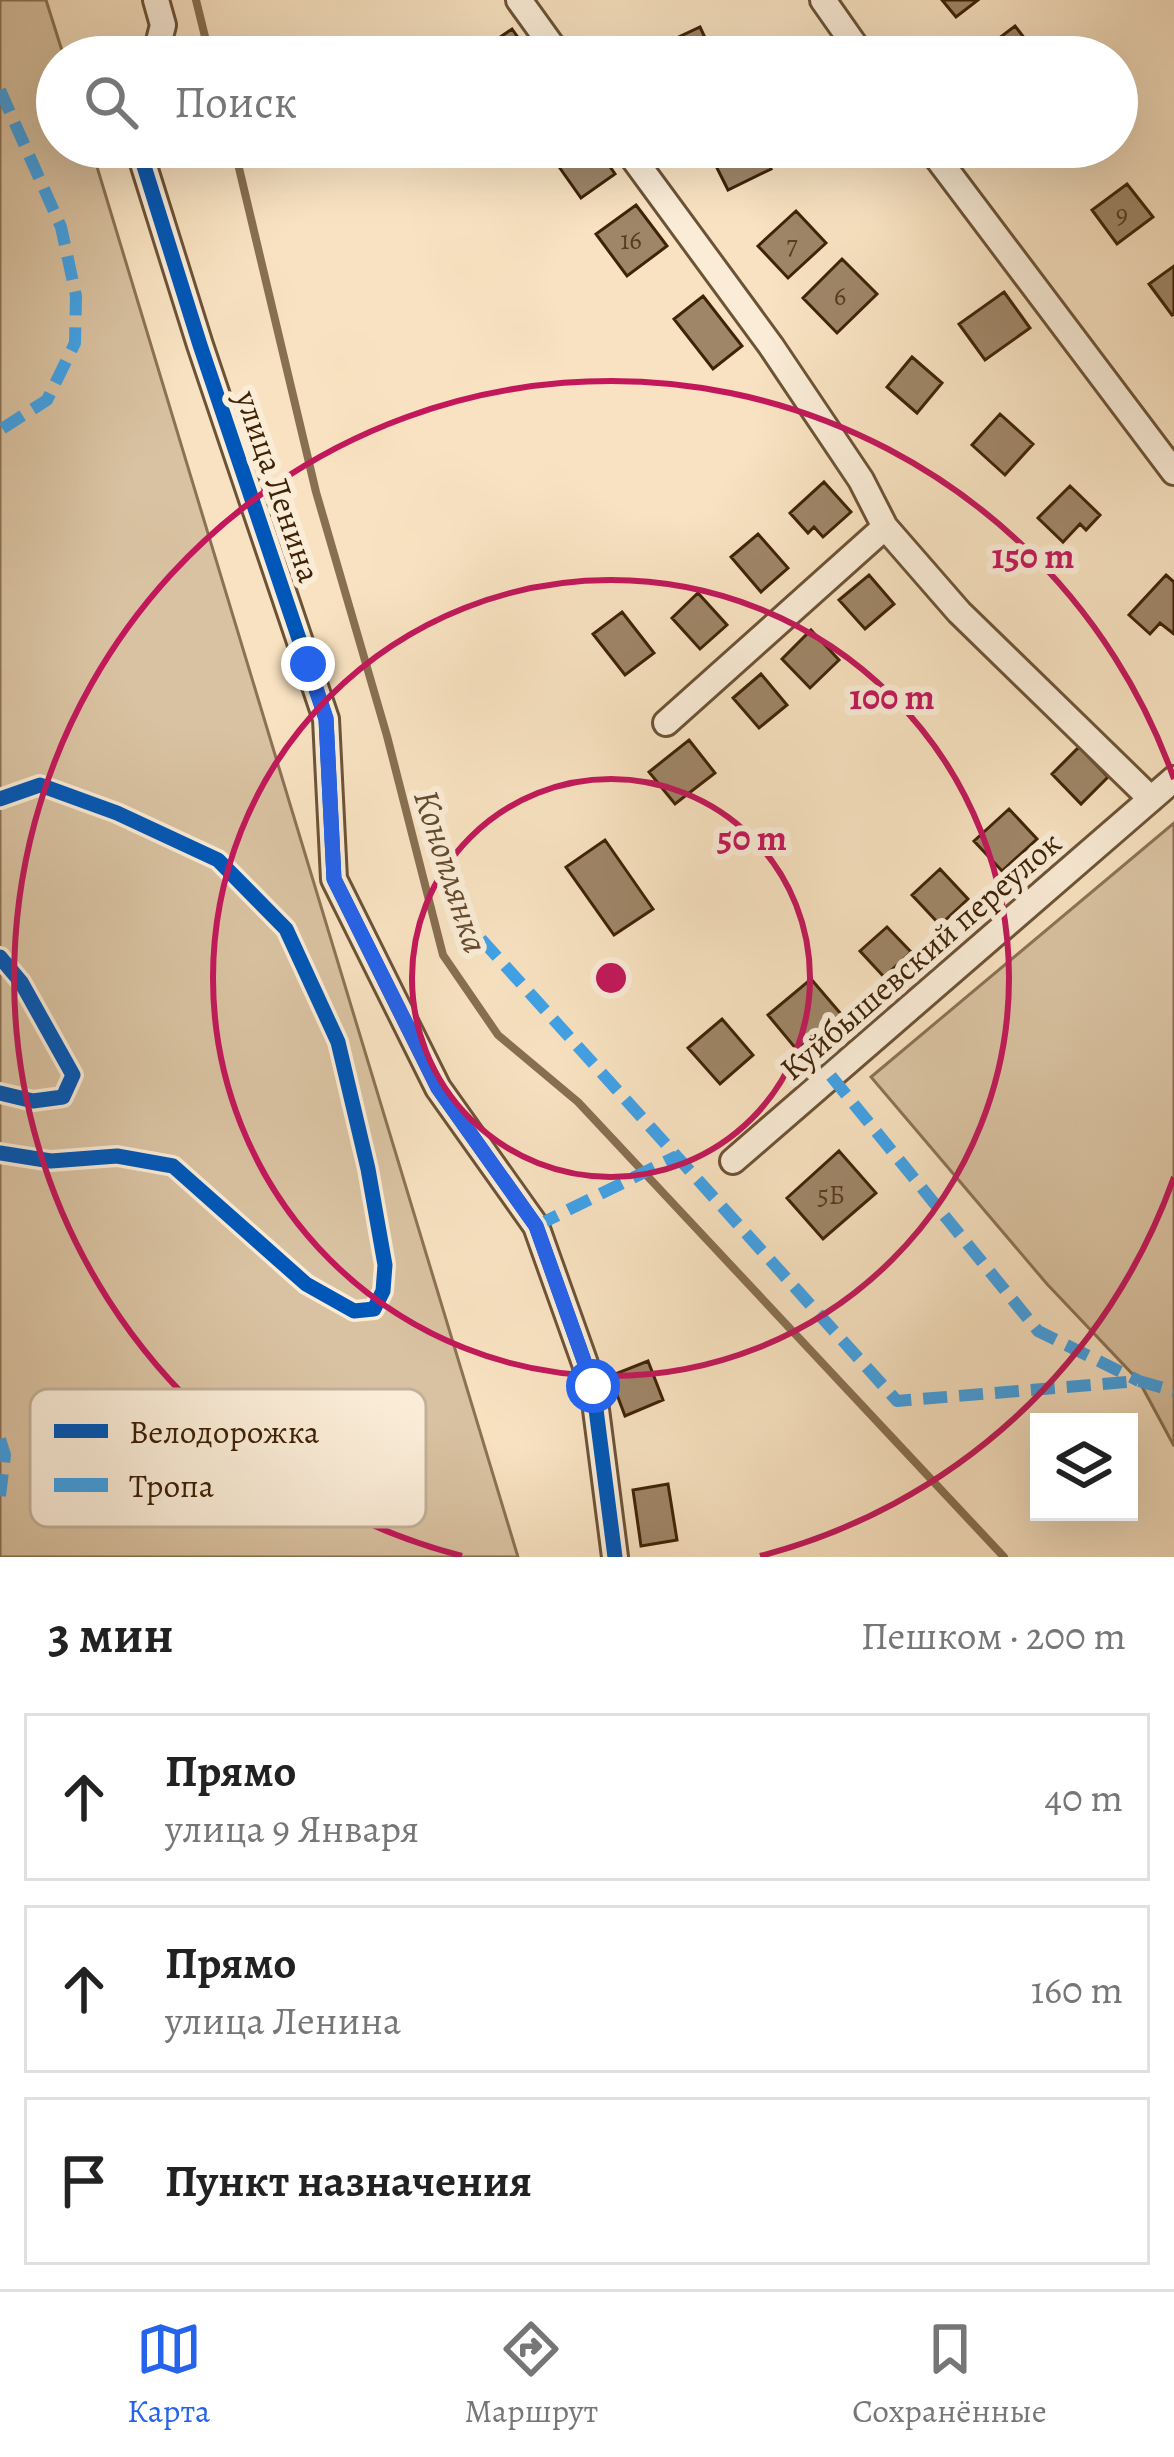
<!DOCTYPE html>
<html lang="ru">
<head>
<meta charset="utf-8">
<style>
	body { margin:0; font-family:Alegreya,serif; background:#f2f2f2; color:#222 }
	.controls { position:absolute; right:36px; bottom:36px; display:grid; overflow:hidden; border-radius:0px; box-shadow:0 12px 48px #0002 }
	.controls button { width:108px; height:108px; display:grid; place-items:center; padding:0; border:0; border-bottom:3px solid #e0e0e0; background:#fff; color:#222; font:60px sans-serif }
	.stop { position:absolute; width:36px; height:36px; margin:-27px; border:9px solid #2563eb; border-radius:50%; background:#fff }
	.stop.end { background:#2563eb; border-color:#fff; box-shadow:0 3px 12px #0008 }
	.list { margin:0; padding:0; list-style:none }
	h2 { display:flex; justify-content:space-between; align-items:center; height:156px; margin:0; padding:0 48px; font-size:51px }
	h2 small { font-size:39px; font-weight:400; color:#767676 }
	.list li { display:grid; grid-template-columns:78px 1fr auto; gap:36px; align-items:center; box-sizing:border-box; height:168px; margin:0 24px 24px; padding:0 24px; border:3px solid #e0e0e0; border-radius:0px }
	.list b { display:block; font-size:45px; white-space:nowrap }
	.list p { margin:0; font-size:39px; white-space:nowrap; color:#767676 }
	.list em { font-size:39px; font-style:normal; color:#767676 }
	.icon { flex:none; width:66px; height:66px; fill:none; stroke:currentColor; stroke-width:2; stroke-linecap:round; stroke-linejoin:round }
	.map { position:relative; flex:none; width:1174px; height:1557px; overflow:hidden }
	.search { position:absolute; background:#fff; box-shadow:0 12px 48px #0002; left:36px; right:36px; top:36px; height:132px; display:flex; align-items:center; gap:30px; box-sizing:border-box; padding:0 42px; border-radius:66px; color:#767676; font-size:45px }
	.sheet { height:732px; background:#fff }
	nav { display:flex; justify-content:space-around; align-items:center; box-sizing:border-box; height:168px; border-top:3px solid #e0e0e0; background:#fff; font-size:33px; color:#767676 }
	nav a { display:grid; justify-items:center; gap:6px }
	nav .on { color:#2563eb }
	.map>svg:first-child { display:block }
	.green { fill:#d9c2a1; stroke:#8c7254; stroke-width:3 }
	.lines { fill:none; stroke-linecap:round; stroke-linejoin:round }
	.stream { stroke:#886f51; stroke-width:8 }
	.building { fill:#9f8668; stroke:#3f2307; stroke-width:3 }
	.street-casing { stroke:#6d5336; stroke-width:30 }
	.street { stroke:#faecd7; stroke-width:24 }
	.quiet { stroke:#3fa2e9; stroke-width:12; stroke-dasharray:24 12; stroke-linecap:butt }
	.cycleway-casing { stroke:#faecd7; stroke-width:22 }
	.cycleway { stroke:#0057b8; stroke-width:15 }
	.route { stroke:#2563eb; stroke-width:15 }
	.ring { fill:none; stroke:#c2185b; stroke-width:6 }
	.labels { text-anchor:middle; stroke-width:12; stroke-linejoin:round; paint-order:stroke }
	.number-label { font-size:27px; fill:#573c1f }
	.street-label { font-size:33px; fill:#3f2307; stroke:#faecd7 }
	.water-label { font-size:36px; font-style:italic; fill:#64492c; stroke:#faecd7 }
	.key { fill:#faecd7; stroke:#c2b099; stroke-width:3 }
	.key-label { font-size:33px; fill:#3f2307 }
	.centre { fill:#c2185b; stroke:#faecd7; stroke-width:6 }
	.ring-label { font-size:36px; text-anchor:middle; font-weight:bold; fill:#c2185b; stroke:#faecd7; stroke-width:12; stroke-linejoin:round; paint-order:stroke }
</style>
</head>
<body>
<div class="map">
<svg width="1174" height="1557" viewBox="0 0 1174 1557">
	<rect width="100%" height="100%" fill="#f8e2c1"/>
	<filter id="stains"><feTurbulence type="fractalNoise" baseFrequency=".00167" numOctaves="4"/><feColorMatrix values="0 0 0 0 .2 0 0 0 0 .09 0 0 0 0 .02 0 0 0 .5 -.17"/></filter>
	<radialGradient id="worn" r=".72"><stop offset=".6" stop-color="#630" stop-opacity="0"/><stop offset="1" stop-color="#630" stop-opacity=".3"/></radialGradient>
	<path class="green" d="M 0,0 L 46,0 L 64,57 L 57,57 L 57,147 L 91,147 L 518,1557 L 0,1557 Z
		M 1174,823 L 1174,1446 L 1139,1381 L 1047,1284 L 871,1077 Z"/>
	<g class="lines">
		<path class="stream" d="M 196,0 L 210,57
			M 234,147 L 316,492 L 387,736 L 443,955 L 498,1035 L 578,1102 L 1004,1557"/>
	</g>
	<path class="building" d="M 942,0 L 978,0 L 956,17 Z
		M 1015,26 L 1039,57 L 980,57 L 978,54 Z
		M 700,27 L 714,57 L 654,57 L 651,50 Z
		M 512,29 L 532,57 L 474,57 L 468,49 L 485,38 L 490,44 Z
		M 582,147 L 596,147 L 615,174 L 581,198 L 557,164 Z
		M 760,147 L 771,169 L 728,190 L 707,148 Z
		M 1127,184 L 1153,217 L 1117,244 L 1092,210 Z
		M 636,205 L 667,246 L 627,276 L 596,234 Z
		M 796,211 L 826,243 L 788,278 L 758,246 Z
		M 842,259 L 877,294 L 837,333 L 803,298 Z
		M 1174,266 L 1174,314 L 1172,315 L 1149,284 Z
		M 1004,292 L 1030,328 L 985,360 L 959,324 Z
		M 703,296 L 742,346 L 713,369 L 674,319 Z
		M 912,357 L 942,383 L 917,413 L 887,387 Z
		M 1000,414 L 1033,444 L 1005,475 L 972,445 Z
		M 824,482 L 851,512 L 823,537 L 814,527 L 808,533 L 790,513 Z
		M 1070,486 L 1100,515 L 1086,530 L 1080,524 L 1063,542 L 1038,518 Z
		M 758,534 L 788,568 L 761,592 L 731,557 Z
		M 869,575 L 894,604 L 865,629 L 839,600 Z
		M 1166,575 L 1174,582 L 1174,634 L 1160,623 L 1150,634 L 1129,615 Z
		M 698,593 L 727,625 L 700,649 L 672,618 Z
		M 622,612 L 654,653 L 625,675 L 593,634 Z
		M 811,630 L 839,660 L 810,688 L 782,659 Z
		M 761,674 L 787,705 L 759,728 L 733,698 Z
		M 689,740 L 715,773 L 675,804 L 649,772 Z
		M 1079,747 L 1108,777 L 1081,804 L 1052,774 Z
		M 1009,809 L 1037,839 L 1002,871 L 974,841 Z
		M 605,840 L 653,909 L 614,935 L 566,867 Z
		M 940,869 L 968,899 L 940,925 L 912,895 Z
		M 887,927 L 911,952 L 884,977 L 860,951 Z
		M 811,979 L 841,1014 L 797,1050 L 768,1015 Z
		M 722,1019 L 753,1055 L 720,1084 L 688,1048 Z
		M 839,1151 L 876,1193 L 823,1239 L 787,1198 Z
		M 648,1361 L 663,1400 L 625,1416 L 610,1376 Z
		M 668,1484 L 677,1540 L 641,1546 L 633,1490 Z"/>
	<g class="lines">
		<defs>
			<path id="street" d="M 519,0 L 560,57
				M 823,0 L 863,57
				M 155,57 L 163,25 L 156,0
				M 138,147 L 200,345 L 326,719 L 334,879 L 438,1088 L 536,1226 L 593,1386 L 615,1557
				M 625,147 L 771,346 L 861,480 L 885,527 L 959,612 L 1151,799
				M 929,147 L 1174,472
				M 666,723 L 885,527
				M 733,1161 L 1174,779"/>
		</defs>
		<use href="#street" class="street-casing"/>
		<use href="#street" class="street"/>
		<path class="quiet" d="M 0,90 L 61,227 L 76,296 L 75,343 L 47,400 L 0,430
			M 481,939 L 897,1401 L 1139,1381 L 1174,1391
			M 831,1076 L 1038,1331 L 1139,1381
			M 536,1226 L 677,1156
			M 0,1439 L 5,1455 L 0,1496"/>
		<defs>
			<path id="cycleway" d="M 138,147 L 200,345 L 326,719 L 334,879 L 438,1088 L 536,1226 L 593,1386 L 615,1557
				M 0,799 L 40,785 L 117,813 L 218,860 L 286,929 L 338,1042 L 368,1169 L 385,1265 L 383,1291 L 374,1309 L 354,1311 L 306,1284 L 173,1166 L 117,1156 L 51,1161 L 0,1153
				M 0,957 L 21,982 L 73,1075 L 63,1097 L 33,1101 L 0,1093"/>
		</defs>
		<use href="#cycleway" class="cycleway-casing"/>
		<use href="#cycleway" class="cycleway"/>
	</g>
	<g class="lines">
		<path class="route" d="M 308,664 L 326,718 L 334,879 L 438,1088 L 536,1226 L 593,1386"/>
	</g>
	<g class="ring">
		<circle cx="611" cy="978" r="199"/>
		<circle cx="611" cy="978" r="398"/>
		<path d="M1174 1177A597 597 0 0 1 760 1556M462 1556A597 597 0 1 1 1174 779"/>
	</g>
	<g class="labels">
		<g class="number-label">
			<text x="1122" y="223">9</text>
			<text x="631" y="249">16</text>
			<text x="792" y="254">7</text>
			<text x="840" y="305">6</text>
			<text x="831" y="1204">5Б</text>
		</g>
		<g class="street-label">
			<text transform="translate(279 486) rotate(71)" y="12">улица Ленина</text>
			<text transform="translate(920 955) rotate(-41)" y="12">Куйбышевский переулок</text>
		</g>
		<g class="water-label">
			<text transform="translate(452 871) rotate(72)" y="13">Коноплянка</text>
		</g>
	</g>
	<rect x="30" y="1389" width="396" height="138" rx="18" class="key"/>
	<rect x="54" y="1424" width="54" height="14" fill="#0057b8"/>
	<rect x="54" y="1478" width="54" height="14" fill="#3fa2e9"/>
	<g class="key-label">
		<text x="129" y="1443">Велодорожка</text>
		<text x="129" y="1497">Тропа</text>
	</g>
	<circle cx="611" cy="978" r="18" class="centre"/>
	<g class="ring-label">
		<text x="1033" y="568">150 m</text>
		<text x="892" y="709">100 m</text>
		<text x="752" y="850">50 m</text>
	</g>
	<rect width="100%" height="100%" filter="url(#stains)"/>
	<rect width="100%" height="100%" fill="url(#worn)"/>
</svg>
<div class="controls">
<button><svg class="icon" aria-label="layers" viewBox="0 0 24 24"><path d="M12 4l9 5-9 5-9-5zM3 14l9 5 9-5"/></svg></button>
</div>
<div class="stop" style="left:593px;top:1386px"></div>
<div class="stop end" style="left:308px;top:664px"></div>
<div class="search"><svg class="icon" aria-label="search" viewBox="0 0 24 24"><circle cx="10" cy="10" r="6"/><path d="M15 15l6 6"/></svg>Поиск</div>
</div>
<section class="sheet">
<h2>3 мин<small>Пешком · 200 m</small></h2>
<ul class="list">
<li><svg class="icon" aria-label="ahead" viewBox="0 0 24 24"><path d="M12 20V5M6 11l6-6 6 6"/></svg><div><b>Прямо</b><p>улица 9 Января</p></div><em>40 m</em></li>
<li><svg class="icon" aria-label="ahead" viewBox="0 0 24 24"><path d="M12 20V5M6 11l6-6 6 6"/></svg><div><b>Прямо</b><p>улица Ленина</p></div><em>160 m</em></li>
<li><svg class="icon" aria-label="arrive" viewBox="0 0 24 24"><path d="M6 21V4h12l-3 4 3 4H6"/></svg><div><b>Пункт назначения</b></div></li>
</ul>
</section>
<nav>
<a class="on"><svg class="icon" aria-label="map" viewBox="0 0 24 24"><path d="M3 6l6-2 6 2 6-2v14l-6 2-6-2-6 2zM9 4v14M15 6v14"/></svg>Карта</a>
<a><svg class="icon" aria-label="directions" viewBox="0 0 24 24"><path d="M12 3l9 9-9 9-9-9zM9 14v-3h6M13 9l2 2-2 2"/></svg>Маршрут</a>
<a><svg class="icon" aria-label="saved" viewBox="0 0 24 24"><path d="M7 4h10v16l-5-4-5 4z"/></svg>Сохранённые</a>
</nav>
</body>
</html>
